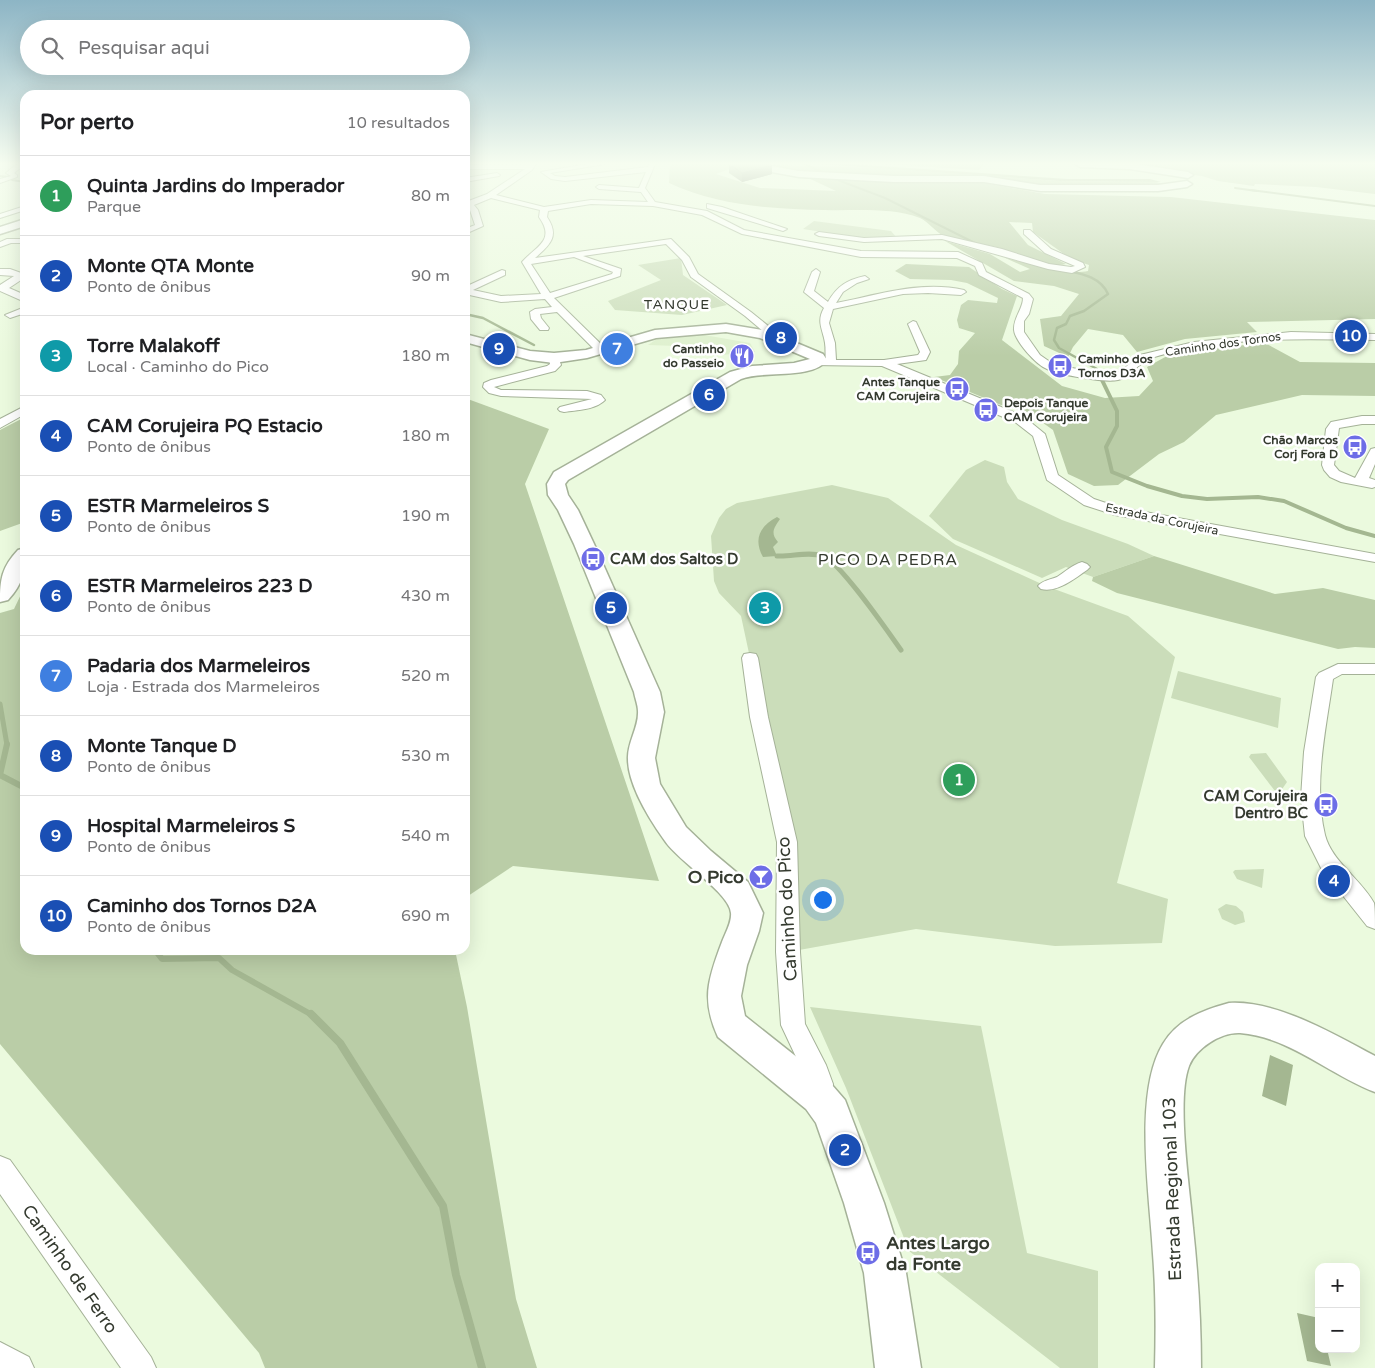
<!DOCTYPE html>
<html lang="pt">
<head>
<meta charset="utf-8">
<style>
	body { margin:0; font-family:"Varela Round",sans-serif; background:#f2f2f2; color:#202124 }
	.controls { position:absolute; right:15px; bottom:15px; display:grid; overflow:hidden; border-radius:10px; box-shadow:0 5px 20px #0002 }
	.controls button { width:45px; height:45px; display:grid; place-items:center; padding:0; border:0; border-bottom:1px solid #e0e0e0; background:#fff; color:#202124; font:25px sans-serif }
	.you { position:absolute; left:822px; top:899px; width:18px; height:18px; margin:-12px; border:4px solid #fff; border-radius:50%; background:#1a73e8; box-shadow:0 0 0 8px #1a73e833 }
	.badge { display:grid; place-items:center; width:32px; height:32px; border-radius:50%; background:#1a73e8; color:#fff; font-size:16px; font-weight:700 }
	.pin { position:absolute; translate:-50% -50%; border:2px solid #fff; box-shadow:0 1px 5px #0006 }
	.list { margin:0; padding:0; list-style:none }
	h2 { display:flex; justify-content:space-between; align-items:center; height:65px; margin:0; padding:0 20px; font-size:21px }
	h2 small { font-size:16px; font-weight:400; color:#757577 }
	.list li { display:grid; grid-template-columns:32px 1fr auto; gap:15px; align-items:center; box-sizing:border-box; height:80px; padding:0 20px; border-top:1px solid #e0e0e0 }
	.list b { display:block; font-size:19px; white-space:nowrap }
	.list p { margin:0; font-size:16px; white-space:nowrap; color:#757577 }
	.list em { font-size:16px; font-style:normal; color:#757577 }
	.icon { flex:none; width:28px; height:28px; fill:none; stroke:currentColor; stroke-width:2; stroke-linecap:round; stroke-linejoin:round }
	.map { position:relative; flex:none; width:1375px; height:1368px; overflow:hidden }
	.search { position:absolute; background:#fff; box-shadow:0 5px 20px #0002; left:20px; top:20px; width:450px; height:55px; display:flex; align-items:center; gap:12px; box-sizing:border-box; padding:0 18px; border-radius:28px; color:#757577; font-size:19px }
	.panel { position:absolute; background:#fff; box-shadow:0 5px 20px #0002; left:20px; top:90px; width:450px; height:865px; border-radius:15px }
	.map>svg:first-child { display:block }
	.built { fill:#def0ce }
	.green { fill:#cbddba }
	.forest { fill:#bacda7 }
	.water { fill:#a4b791 }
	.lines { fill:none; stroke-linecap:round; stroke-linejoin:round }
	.stream-far5 { stroke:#a4b791; stroke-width:2 }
	.stream-far4 { stroke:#a4b791; stroke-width:2.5 }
	.stream-far3 { stroke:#a4b791; stroke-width:4 }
	.stream-far2 { stroke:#a4b791; stroke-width:5 }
	.stream-far1 { stroke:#a4b791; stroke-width:6 }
	.stream { stroke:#a4b791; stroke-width:8 }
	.street-casing { stroke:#a5b298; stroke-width:2 }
	.secondary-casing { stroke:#a5b298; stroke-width:3 }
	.street { fill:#fff; fill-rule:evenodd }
	.secondary { fill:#fff; fill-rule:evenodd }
	.wall { fill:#65715b }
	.shaded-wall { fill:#535c4a }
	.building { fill:#76836a; stroke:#535c4a }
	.labels { text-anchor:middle; stroke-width:5; stroke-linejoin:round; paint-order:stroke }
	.far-street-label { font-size:12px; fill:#343a2f; stroke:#fff }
	.far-poi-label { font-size:12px; font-weight:bold; fill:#343a2f; stroke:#fff; text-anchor:end }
	.far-neighbourhood-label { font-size:14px; letter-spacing:1px; fill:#343a2f; stroke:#fff }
	.poi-label { font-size:15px; font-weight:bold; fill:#343a2f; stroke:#fff; text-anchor:start }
	.neighbourhood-label { font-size:16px; letter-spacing:1px; fill:#343a2f; stroke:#fff }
	.near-poi-label { font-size:18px; font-weight:bold; fill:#343a2f; stroke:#fff; text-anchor:end }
	.near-street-label { font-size:18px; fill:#343a2f; stroke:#fff }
</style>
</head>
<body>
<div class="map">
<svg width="1375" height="1368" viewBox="0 0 1375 1368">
	<rect width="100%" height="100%" fill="#ebfade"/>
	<path class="built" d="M 693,333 L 750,343 L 755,352 L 721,355 L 712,350 L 677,346 L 648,345 L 660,337 Z"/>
	<path class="green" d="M 814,221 L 891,231 L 897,238 L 854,237 L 803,229 Z
		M 681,258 L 683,275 L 727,305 L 682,315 L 615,310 L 608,301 L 661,280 L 638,265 Z
		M 985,460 L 1004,467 L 1007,482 L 1018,499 L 1062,520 L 1128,544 L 1154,556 L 1093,577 L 1066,567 L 1042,578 L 953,539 L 929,516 L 966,470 Z
		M 832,485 L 888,498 L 956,545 L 1046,586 L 1128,616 L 1175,657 L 1117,883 L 1168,899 L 1162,943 L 1055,946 L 916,929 L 788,952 L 787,905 L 750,658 L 741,616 L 719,593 L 714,581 L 711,536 L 719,518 L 726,509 L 737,503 Z
		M 1178,671 L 1281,698 L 1278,728 L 1171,698 Z
		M 1266,753 L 1287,782 L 1278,795 L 1249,757 L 1251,754 Z
		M 1264,869 L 1262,888 L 1237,879 L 1233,872 L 1235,870 Z
		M 1226,904 L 1236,906 L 1243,912 L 1245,922 L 1235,925 L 1222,919 L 1218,909 Z
		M 810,1007 L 981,1026 L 1027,1253 L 1098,1271 L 1098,1368 L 1060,1368 L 909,1251 L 846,1088 Z"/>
	<path class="forest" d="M 670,164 L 743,164 L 716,174 L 760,188 L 836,191 L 806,177 L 978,182 L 1045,194 L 1171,197 L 1375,220 L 1375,319 L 1247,322 L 1257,332 L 1185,339 L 1137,352 L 1123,335 L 1088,329 L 1073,347 L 1068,357 L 1044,346 L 1040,319 L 1061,316 L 1079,294 L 1054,286 L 1014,281 L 945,241 L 990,254 L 1020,272 L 1030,269 L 1003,257 C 1027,263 1065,276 1088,271 L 1089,265 L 1071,259 L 1033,232 L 1032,223 L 1009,222 L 1028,245 L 1066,264 C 1049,269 1018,253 1000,248 C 982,243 962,243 944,236 C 935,232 929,222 920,218 C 891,207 855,211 825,210 C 772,209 719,206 669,183 Z
		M 746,164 L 879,168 L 1059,181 L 1156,182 L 1160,183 L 1160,186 L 1036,188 L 998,180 L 809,174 Z
		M 883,164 L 984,164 L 979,170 Z
		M 1107,164 L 1375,164 L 1375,194 L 1316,187 L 1255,184 L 1254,186 L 1218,181 L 1202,176 Z
		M 906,264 L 969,267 L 1002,289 L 1017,296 L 1002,340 L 1062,386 L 1105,398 L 1139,396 L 1153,381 L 1147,367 L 1167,356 L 1213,348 L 1265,343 L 1300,362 L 1375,363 L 1375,396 L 1302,395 L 1216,415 L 1184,442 L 1159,454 L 1118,485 L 1094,486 L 1068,474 L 1053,430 L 1029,413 L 1001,405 L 934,377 L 950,375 L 958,364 L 959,351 L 975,333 L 959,328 L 957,320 L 961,305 L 968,300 L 997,303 L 998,298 L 967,283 L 951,280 L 910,279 L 895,271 Z
		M 465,398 L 549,429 L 525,484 L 659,881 L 513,866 L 465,898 Z
		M 25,417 L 25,522 L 0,531 L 0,430 Z
		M 1154,556 L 1275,594 L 1323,588 L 1375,600 L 1375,648 L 1355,647 L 1338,649 L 1117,593 L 1092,581 L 1093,577 Z
		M 25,586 L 25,950 L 455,950 L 467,1007 L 516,1299 L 537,1368 L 265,1368 L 259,1353 L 0,1044 L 0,613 L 14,609 Z"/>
	<path class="water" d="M 817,164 L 851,164 L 1068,179 L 1150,179 L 1161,182 L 1059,181 Z
		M 1251,189 L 1375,205 L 1375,207 L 1250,191 Z
		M 777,517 L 780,519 C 774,528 770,533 778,542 L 773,547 L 777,556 L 763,557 C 753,539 760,526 777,517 Z
		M 1270,1055 L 1293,1065 L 1286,1106 L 1262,1096 Z
		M 1297,1313 L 1319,1318 L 1319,1349 L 1327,1349 L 1331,1366 L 1307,1361 Z"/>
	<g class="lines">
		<path class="stream-far5" d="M 805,164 L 843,182 L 885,198 L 981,246
			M 0,176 L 9,177
			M 12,180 L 25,182
			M 1235,188 L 1257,191"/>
		<path class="stream-far4" d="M 1068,271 C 1084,274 1101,278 1108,294 L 1084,311 L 1070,316 L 1066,324 L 1057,328 L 1054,340 L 1059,348 L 1097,369 L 1101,379
			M 465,314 L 483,318 L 534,345"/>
		<path class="stream-far3" d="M 1101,378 L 1117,411 L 1117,426 L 1106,447 L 1112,472 L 1147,486 L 1182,496 L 1207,499 L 1258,497 L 1284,501 L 1346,528 L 1375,536"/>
		<path class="stream-far2" d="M 777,556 C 792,557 808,551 823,556 C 840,562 888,632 901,650
			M 0,704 L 7,745"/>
		<path class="stream-far1" d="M 7,744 L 0,775 L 25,788
			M 155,950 L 162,959 L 219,958 L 232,970 L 314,1016"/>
		<path class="stream" d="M 311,1014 L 340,1043 L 443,1206 L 456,1275 L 482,1368"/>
		<defs>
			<path id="street" d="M 17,164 L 25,164 L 14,173 L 17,175 L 17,177 L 0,183 L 0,179 L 11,176 L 6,173 Z
				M 536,164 L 532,170 L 496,195 L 544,207 L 591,200 L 648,202 L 641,192 L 599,189 L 596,187 L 599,185 L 639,188 L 646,172 L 565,181 L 551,179 L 541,172 L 587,164 L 605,164 L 550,173 L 555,176 L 565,177 L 648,167 L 649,164 L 655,164 L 645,188 L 655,202 L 707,211 L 744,230 L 861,251 L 958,252 L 982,263 L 986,272 L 1029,294 L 1033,299 L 1029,314 L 1024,321 L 1024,332 L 1040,355 L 1053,364 L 1101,374 L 1120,372 L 1140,355 L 1194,342 L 1291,332 L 1375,334 L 1375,340 C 1314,339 1253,337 1193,348 C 1179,351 1162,354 1149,359 C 1137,364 1131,377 1118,380 C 1105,383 1060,375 1047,369 C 1036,365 1015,341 1014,330 C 1013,318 1023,309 1023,298 L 979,275 L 975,266 L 957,258 L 861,257 L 742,234 L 702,215 L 653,206 L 591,204 L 548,211 L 547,217 C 560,236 550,245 535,258 L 671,239 L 689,257 L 698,274 L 751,312 L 772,329 L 776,337 L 771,340 L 767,339 L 764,332 L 745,316 L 691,277 L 682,260 L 666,244 L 583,256 L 621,269 L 620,276 L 554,298 L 605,348 L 606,350 L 601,353 L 597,352 L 557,312 L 540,314 L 541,318 L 549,328 L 548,330 L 540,330 L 531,319 L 530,312 L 535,309 L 552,307 L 545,299 L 501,302 L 465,294 L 465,287 L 502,270 L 505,271 L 505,275 L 473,290 L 501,296 L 541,294 L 522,262 C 536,246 556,241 539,217 L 540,210 L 491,198 L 474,205 L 478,210 L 483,226 L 465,234 L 465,229 L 475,225 L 470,210 L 465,204 L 466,202 L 487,194 L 525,169 L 465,169 L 465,165 ZM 574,257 L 613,272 L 612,274 L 550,293 L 531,264 Z
				M 497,173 L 500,175 L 499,176 L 465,182 L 465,178 Z
				M 707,204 L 722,207 L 787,229 L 783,231 L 707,208 Z
				M 25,206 L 25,210 L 0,218 L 0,214 Z
				M 1024,230 L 1030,230 L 1051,249 L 1083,263 L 1085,267 L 1072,273 L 1048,269 L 942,239 L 864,242 L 819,236 L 815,234 L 819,232 L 864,238 L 942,235 L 1002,249 L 1049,264 L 1071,267 L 1075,266 L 1045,253 L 1024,234 Z
				M 7,239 L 25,239 L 25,243 L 11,243 L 0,247 L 0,242 Z
				M 0,269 L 10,269 L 24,274 L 24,278 L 9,288 L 25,295 L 25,302 L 0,291 L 0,285 L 14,276 L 0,275 Z
				M 816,269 L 820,272 L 814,291 L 828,302 C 837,286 847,280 865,276 L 869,279 L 857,283 L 843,292 L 836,303 C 878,295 921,280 964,290 L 966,292 L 961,295 L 928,293 L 903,294 L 833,309 L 829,323 L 835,343 L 836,360 L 884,360 L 918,355 L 920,352 L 908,324 L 913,321 L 916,322 L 930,352 L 926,360 L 897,364 L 1023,416 L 1045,434 L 1058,475 L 1094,499 L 1118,507 L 1375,554 L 1375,562 L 1115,515 L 1084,505 L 1047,480 L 1033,436 L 1015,422 L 882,366 L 812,365 L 811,363 L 812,361 L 826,360 C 825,354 826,349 825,343 C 823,329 816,322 824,308 L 804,292 L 812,272 Z
				M 25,307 L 25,313 L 10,318 L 5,315 Z
				M 554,355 L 558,356 L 561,365 L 555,371 L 494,387 L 501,390 L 587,391 L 601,395 L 605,400 C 595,410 577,410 564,412 L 560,411 L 558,409 L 560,407 L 592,399 L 501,396 L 489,393 L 483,387 L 484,383 L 491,380 L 547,366 L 550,364 L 549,358 Z
				M 25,406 L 25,414 L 0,428 L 0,419 Z
				M 1362,416 L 1375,416 L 1375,424 L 1362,424 L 1339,428 L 1334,465 L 1339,471 L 1355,478 L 1371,449 L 1375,448 L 1375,464 L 1369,478 L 1375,480 L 1375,487 L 1372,488 L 1341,482 L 1330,477 L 1324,470 L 1322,465 L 1326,429 L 1331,422 Z
				M 1082,562 L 1087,564 L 1090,567 L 1087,570 C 1074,579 1057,593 1041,589 L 1038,586 C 1043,580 1050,580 1057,577 C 1065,572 1072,565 1082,562 Z
				M 750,653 L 756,654 L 758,658 L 768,717 L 797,842 L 800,952 L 805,1024 L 826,1065 L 833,1084 L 832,1097 L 828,1106 L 819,1109 L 810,1106 L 806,1097 L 807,1084 L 804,1074 L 781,1025 L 776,952 L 777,842 L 750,717 L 742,658 L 744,654 Z
				M 1338,664 L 1375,664 L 1375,674 L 1342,674 L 1333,679 C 1326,729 1313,785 1325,835 C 1332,862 1361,879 1374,903 C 1375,909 1375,922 1375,929 L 1367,926 L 1321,868 L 1305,836 L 1301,798 L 1304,752 L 1316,677 L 1319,673 Z
				M 0,1156 L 10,1160 L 151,1357 L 156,1368 L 121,1368 L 0,1194 Z
				M 0,1342 L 29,1357 L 34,1368 L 0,1368 Z"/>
			<path id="secondary" d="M 739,164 L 760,164 L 799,171 L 894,176 L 984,176 L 1040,185 L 1158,185 L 1187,181 L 1192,184 L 1187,187 L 1158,191 L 1040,191 L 984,182 L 894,182 L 799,177 L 744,167 Z
				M 1075,164 L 1136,164 L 1188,172 L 1193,175 L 1188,178 L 1130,169 L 1080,167 Z
				M 25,219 L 25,226 L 0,234 L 0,227 Z
				M 726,324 L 768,331 L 823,354 L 827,360 C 813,380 763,370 741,379 L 568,480 L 565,484 L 568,495 L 578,510 L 594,544 L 660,692 L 664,712 L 655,758 L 660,784 L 686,827 L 711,851 L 748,882 L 763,913 L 759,931 L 747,965 L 741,996 L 745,1016 L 832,1085 L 845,1100 L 884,1203 L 906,1273 L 921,1368 L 875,1368 L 864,1273 L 844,1203 L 816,1123 L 806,1109 L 718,1037 C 701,1000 708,979 722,942 C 725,934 732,922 731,913 C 730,893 678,861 665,841 C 650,820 628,785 628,759 C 627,743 639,727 638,711 C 638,705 635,698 634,692 L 574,544 L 558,510 L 548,495 L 547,484 L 554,472 L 730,372 L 752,366 L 794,363 L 810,359 L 760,338 L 726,332 L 656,338 L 587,358 L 554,363 L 530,360 L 465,342 L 465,334 L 530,351 L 554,353 L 586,350 L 655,330 Z
				M 25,548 C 25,570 24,583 8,600 L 0,602 C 0,579 2,567 18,550 Z
				M 1229,1003 C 1277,1000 1333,1034 1375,1056 L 1375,1092 C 1330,1075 1290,1037 1240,1033 C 1221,1032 1196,1048 1189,1066 C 1176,1100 1190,1190 1193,1228 C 1198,1275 1201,1321 1201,1368 L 1155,1368 C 1156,1330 1156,1292 1153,1254 C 1150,1197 1133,1093 1163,1044 C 1177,1020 1203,1010 1229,1003 Z"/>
		</defs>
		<use href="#street" class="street-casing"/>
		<use href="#secondary" class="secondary-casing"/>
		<use href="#street" class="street"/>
		<use href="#secondary" class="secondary"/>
	</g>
	<path class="wall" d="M 729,164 L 772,174 L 742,182 L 729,173 Z"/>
	<path class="shaded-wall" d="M 772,165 L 772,174 L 742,182 L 742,173 Z"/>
	<path class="building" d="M 729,164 L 765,164 L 772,165 L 742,173 Z"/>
	<linearGradient id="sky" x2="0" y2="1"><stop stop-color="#8db5c5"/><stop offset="0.46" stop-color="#f6fdf0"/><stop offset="1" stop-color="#f6fdf0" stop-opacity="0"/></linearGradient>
	<rect width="1375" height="356" fill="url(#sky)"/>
	<defs>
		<symbol id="restaurant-disc" viewBox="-11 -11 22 22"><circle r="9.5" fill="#6d6de7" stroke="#fff"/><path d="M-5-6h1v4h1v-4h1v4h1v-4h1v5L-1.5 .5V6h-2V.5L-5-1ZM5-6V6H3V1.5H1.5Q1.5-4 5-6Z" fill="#fff"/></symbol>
		<symbol id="bus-disc" viewBox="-11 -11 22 22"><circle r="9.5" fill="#6d6de7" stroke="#fff"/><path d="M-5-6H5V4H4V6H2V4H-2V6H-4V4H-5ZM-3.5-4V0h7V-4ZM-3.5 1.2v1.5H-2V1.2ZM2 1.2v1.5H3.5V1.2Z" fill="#fff"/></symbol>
		<symbol id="bar-disc" viewBox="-11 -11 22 22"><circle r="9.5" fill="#6d6de7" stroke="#fff"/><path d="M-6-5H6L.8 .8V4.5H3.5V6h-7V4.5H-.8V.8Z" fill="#fff"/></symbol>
	</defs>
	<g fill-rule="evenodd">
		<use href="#restaurant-disc" x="728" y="342" width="28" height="28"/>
		<use href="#bus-disc" x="1046" y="352" width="28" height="28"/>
		<use href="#bus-disc" x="943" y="375" width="28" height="28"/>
		<use href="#bus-disc" x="972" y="396" width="28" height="28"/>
		<use href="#bus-disc" x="1341" y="433" width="28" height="28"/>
		<use href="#bus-disc" x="579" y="545" width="28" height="28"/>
		<use href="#bus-disc" x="1312" y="791" width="28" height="28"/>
		<use href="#bar-disc" x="747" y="863" width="28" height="28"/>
		<use href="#bus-disc" x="854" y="1239" width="28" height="28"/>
	</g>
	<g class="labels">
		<g class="far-street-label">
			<text transform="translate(1223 344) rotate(-8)" y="4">Caminho dos Tornos</text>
			<text transform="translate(1162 519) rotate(12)" y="4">Estrada da Corujeira</text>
		</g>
		<g class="far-poi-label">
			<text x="724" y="353">Cantinho<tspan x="724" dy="14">do Passeio</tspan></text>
			<text x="1078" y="363" text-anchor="start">Caminho dos<tspan x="1078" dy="14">Tornos D3A</tspan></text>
			<text x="940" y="386">Antes Tanque<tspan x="940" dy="14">CAM Corujeira</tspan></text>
			<text x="1004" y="407" text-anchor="start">Depois Tanque<tspan x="1004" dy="14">CAM Corujeira</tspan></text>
			<text x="1338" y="444">Chão Marcos<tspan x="1338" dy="14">Corj Fora D</tspan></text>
		</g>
		<g class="far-neighbourhood-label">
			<text x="677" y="309">TANQUE</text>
		</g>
		<g class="poi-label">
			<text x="610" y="564">CAM dos Saltos D</text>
			<text x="1308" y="801" text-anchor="end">CAM Corujeira<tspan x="1308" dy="17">Dentro BC</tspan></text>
		</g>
		<g class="neighbourhood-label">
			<text x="888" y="565">PICO DA PEDRA</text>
		</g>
		<g class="near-poi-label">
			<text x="744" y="883">O Pico</text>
			<text x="886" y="1249" text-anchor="start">Antes Largo<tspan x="886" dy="21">da Fonte</tspan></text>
		</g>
		<g class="near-street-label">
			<text transform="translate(787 909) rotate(-93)" y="6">Caminho do Pico</text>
			<text transform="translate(1172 1189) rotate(-92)" y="6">Estrada Regional 103</text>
			<text transform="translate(70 1269) rotate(55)" y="6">Caminho de Ferro</text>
		</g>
	</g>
</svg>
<div class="controls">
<button>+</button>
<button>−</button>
</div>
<div class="you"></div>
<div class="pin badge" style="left:959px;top:780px;background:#2e9e5b">1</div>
<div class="pin badge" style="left:845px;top:1150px;background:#1a4fb4">2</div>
<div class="pin badge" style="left:765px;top:608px;background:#0f9aa8">3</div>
<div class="pin badge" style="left:1334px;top:881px;background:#1a4fb4">4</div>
<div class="pin badge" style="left:611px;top:608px;background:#1a4fb4">5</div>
<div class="pin badge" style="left:709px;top:395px;background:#1a4fb4">6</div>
<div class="pin badge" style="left:617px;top:349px;background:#3f7fe0">7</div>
<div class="pin badge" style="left:781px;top:338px;background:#1a4fb4">8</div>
<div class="pin badge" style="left:499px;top:349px;background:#1a4fb4">9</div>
<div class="pin badge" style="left:1351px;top:336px;background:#1a4fb4">10</div>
<div class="search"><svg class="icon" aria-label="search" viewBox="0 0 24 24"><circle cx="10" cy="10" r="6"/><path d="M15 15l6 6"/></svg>Pesquisar aqui</div>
<section class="panel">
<h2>Por perto<small>10 resultados</small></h2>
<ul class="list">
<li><span class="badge" style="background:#2e9e5b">1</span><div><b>Quinta Jardins do Imperador</b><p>Parque</p></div><em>80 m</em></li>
<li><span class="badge" style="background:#1a4fb4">2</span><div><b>Monte QTA Monte</b><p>Ponto de ônibus</p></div><em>90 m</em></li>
<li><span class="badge" style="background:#0f9aa8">3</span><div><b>Torre Malakoff</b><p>Local · Caminho do Pico</p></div><em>180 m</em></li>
<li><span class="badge" style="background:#1a4fb4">4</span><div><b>CAM Corujeira PQ Estacio</b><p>Ponto de ônibus</p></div><em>180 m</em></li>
<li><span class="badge" style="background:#1a4fb4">5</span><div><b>ESTR Marmeleiros S</b><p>Ponto de ônibus</p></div><em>190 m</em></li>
<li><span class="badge" style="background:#1a4fb4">6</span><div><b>ESTR Marmeleiros 223 D</b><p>Ponto de ônibus</p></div><em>430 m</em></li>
<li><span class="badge" style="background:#3f7fe0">7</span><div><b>Padaria dos Marmeleiros</b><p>Loja · Estrada dos Marmeleiros</p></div><em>520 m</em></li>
<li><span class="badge" style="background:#1a4fb4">8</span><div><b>Monte Tanque D</b><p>Ponto de ônibus</p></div><em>530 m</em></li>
<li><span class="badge" style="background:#1a4fb4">9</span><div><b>Hospital Marmeleiros S</b><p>Ponto de ônibus</p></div><em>540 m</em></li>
<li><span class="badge" style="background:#1a4fb4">10</span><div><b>Caminho dos Tornos D2A</b><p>Ponto de ônibus</p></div><em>690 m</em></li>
</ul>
</section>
</div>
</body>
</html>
